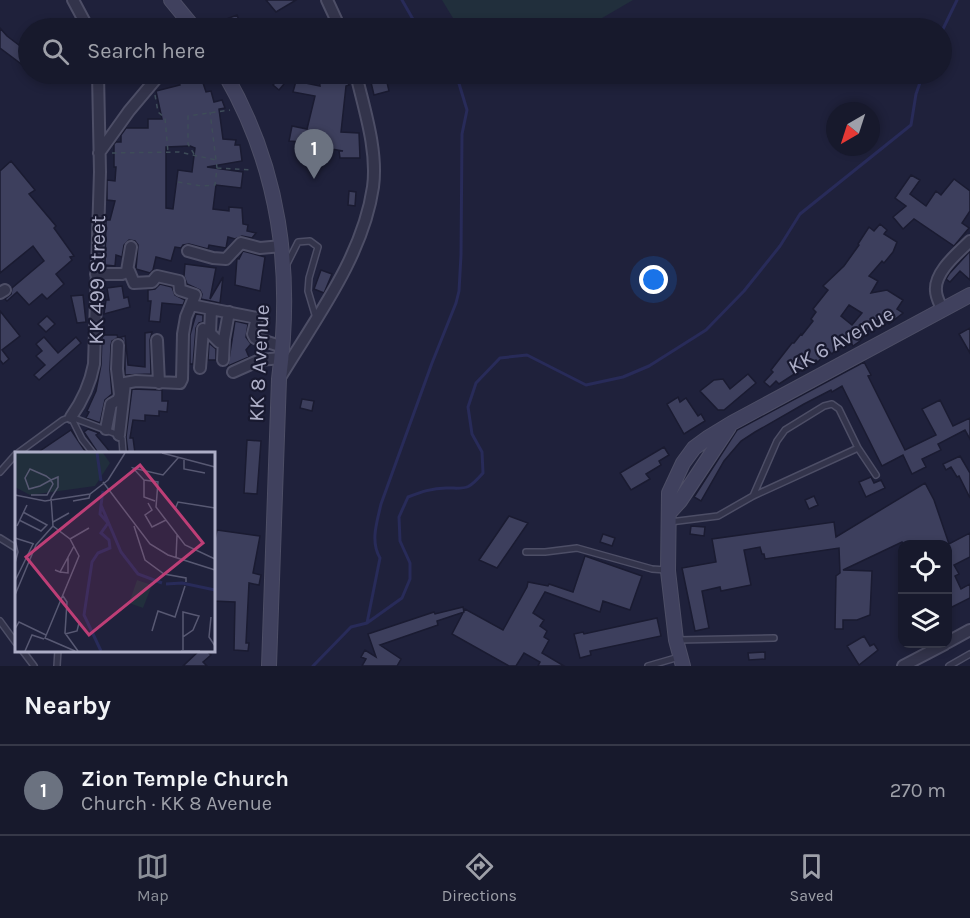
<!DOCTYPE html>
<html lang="en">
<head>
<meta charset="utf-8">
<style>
	body { margin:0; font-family:Karla,sans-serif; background:#242638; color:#f1f3f6 }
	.controls { position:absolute; right:18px; bottom:18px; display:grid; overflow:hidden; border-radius:12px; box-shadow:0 3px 9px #0003 }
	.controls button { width:54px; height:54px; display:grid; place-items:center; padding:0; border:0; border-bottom:2px solid #363848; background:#17192c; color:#f1f3f6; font:30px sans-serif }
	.compass { position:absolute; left:826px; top:102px; width:54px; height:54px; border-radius:50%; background:#17192c; box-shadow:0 3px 9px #0003; rotate:219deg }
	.you { position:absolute; left:654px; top:280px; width:21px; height:21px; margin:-15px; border:4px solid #fff; border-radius:50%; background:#1a73e8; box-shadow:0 0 0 9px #1a73e833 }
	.badge { display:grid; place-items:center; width:39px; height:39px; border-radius:50%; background:#8c9099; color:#fff; font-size:20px; font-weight:700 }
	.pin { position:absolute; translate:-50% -50px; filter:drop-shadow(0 2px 3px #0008) }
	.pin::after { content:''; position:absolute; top:32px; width:21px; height:18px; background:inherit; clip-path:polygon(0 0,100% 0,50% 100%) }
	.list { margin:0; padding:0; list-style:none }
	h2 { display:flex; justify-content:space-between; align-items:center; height:78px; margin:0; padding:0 24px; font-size:26px }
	h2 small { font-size:20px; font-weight:400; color:#9ea0a9 }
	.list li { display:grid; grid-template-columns:39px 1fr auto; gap:18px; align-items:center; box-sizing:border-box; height:90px; padding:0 24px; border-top:2px solid #363848 }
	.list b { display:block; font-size:22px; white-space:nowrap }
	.list p { margin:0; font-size:20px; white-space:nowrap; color:#9ea0a9 }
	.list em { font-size:20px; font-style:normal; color:#9ea0a9 }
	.icon { flex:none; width:33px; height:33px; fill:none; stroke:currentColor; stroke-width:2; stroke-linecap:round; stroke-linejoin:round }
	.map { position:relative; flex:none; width:970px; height:666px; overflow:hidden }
	.search { position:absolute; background:#17192c; box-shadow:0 3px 9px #0003; left:18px; right:18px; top:18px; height:66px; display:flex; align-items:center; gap:15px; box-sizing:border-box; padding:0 21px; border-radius:33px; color:#9ea0a9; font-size:22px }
	.sheet { height:168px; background:#17192c }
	nav { display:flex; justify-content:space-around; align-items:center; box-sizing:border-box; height:84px; border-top:2px solid #363848; background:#17192c; font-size:16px; color:#9ea0a9 }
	nav a { display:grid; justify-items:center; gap:3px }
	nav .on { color:#8c9099 }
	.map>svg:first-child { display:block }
	.green { fill:#212f3c }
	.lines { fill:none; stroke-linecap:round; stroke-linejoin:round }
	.stream { stroke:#282b59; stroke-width:3 }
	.building { fill:#3d3f5d; stroke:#1a1b31; stroke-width:1.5; fill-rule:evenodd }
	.service-casing { stroke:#4d4e66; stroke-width:8 }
	.minor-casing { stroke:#4d4e66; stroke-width:14 }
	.secondary-casing { stroke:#4d4e66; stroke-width:16 }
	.path { stroke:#3e4c59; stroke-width:1.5; stroke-dasharray:4.5 4.5; stroke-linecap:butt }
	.service { stroke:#33344b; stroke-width:5 }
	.minor { stroke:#33344b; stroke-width:10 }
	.secondary { stroke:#40415e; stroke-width:14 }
	.labels { text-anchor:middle; stroke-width:4.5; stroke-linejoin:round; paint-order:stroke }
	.street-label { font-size:21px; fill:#adaec7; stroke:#18192f }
	.inset-river { fill:none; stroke:#282b59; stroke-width:3 }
	.inset-road { fill:none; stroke:#585973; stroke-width:1.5 }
	.view { fill:#bd3e76; fill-opacity:0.15; stroke:#bd3e76; stroke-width:3 }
	.inset-edge { fill:none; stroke:#adaec7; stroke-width:3 }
</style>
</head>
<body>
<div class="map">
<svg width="970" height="666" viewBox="0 0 970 666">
	<rect width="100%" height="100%" fill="#1f213b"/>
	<path class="green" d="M 442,0 L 633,0 L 585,28 L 459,28 Z"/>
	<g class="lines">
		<path class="stream" d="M 402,0 L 418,28
			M 942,31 L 957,0
			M 367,623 L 402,598 L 410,579 L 410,563 L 400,541 L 399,517 L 408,497 C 421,492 432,488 446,488 C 467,488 467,491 483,473 L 482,452 L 472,434 L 468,407 L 476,383 L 500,358 L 527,355 L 586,385 L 623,377 L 649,366 L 706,330 L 744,291 L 780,246 L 800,214 L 911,125 L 916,94 L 923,74
			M 313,666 L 351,627 L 367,623 L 380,558 C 370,541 377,522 381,504 L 432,363 L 456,303 L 459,291 L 461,255 L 462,134 L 467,110 L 457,77 L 454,74"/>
	</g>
	<path class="building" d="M 266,0 L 296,0 L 276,12 Z
		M 237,15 L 241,26 L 234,28 L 203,28 Z
		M 322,19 L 325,19 L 329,26 L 324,28 L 304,28 Z
		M 0,28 L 7,36 L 28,52 L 28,69 L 0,48 Z
		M 182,74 L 200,74 L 206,92 L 211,91 L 214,102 L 222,100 L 225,108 L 219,109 L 223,139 L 236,140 L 235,145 L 240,145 L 242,161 L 207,167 L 243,172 L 241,188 L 216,185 L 213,209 L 229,211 L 229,207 L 242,208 L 243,224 L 248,225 L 247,231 L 256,233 L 252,238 L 242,236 L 235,239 L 228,237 L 226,248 L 209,245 L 208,249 L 189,244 L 183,245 L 181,248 L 175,247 L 171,261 L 156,257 L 153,270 L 150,273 L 136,269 L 138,245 L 135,241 L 129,240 L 124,245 L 122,257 L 116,255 L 115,266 L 105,265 L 106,220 L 110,220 L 115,201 L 107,200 L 107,180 L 115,181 L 116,167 L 114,167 L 114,144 L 116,142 L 121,142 L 121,135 L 126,128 L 148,128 L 148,119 L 162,119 L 156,91 L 180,85 L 178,78 L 184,77 ZM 190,146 L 195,148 L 192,172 L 178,170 L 173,209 L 166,208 L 166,147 Z
		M 283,74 L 289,78 L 279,90 L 273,85 Z
		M 347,74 L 349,85 L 346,86 L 341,132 L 359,133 L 360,158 L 340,158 L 339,151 L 343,151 L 320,147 L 315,143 L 289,141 L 292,126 L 307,129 L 315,96 L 293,92 L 296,81 L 320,86 L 319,77 Z
		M 369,74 L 385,74 L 389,91 L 374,95 Z
		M 11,161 L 35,190 L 29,194 L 56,226 L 54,228 L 74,256 L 70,257 L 72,260 L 56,274 L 64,284 L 47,299 L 42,294 L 29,305 L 17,292 L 7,301 L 5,299 L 11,294 L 12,288 L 44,261 L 33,246 L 0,273 L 0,171 Z
		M 911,175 L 920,180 L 910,194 L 926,206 L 936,191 L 941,195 L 954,179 L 970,191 L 970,211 L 962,223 L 969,228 L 954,246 L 914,219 L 903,229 L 893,217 L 906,206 L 895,198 Z
		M 349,191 L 356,192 L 355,206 L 348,205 Z
		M 880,224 L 887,230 L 884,234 L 897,242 L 893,252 L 884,263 L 882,261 L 869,276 L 878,281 L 871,293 L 887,290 L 903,300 L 897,309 L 903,313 L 889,324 L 880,317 L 860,341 L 853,346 L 848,338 L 838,351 L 836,349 L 832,354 L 828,350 L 818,362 L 816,360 L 779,384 L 776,381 L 770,387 L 764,382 L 773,372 L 771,370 L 792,343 L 794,343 L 801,334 L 802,335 L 813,321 L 811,319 L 816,312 L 813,309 L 828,290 L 823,286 L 844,266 L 859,245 L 858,244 L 869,227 L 874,231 ZM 849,305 L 862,313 L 852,325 L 841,316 Z
		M 243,251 L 265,257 L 260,291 L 235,285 L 237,258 L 239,259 Z
		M 970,251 L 970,280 L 960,271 L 950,282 L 946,279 L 949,274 Z
		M 185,264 L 216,268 L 210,299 L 223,277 L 220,303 L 201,299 L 202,294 L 200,290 L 187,284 L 184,276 Z
		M 321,270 L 332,274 L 324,293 L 314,289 Z
		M 160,284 L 172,287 L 175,295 L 185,300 L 183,305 L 162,303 L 160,322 L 149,321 L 151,301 L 148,301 L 148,290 L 155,289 Z
		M 122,286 L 124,298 L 128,297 L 130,307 L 104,314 L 106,300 L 109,300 L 107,288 Z
		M 83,295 L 86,322 L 77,323 L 71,296 Z
		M 0,311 L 20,336 L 2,350 L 9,359 L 3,364 L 0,360 Z
		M 196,314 L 203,315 L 203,322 L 199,323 L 196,328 L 193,364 L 190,364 L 190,335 Z
		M 47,316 L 55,324 L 46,332 L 38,324 Z
		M 235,321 L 248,324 L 246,337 L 251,344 L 246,350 L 249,357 L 228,366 Z
		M 970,328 L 970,353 L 959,334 Z
		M 152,332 L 150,340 L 151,374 L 125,375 L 125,345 L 122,339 L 118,338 L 125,336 L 128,365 L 145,367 L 145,333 Z
		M 102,335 L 117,335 L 118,338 L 112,341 L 111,345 L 110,370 L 112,394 L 105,400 L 100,423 L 86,418 L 89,412 L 87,411 L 96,391 L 101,365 Z
		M 44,337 L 58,353 L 76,337 L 81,343 L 39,380 L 34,375 L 45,365 L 36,356 L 42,351 L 36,344 Z
		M 209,343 L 216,349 L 216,360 L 208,360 Z
		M 864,362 L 871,375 L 868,376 L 905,450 L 936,435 L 922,409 L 940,400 L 953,426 L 970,418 L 970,439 L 965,430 L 938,444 L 941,450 L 922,459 L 926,467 L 912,474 L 903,455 L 882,466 L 842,386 L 832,392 L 831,390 L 804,404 L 755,432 L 741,441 L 724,461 L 701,501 L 694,497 L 737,430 Z
		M 748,374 L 756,383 L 724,410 L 718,410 L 700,391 L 714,380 L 723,379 L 730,389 Z
		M 132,389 L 162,390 L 162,401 L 168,401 L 167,412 L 159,411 L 159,416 L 145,415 L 145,421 L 133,420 L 130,438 L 133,438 L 135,453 L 128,453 L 126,437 Z
		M 678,397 L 680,402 L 686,398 L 698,416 L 701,414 L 705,421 L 684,434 L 667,404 Z
		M 302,399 L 314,401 L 312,411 L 300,408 Z
		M 88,429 L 99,433 L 96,435 L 111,453 L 98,453 L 84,432 Z
		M 71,430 L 85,451 L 83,453 L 37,453 Z
		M 247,440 L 261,441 L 257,494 L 244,493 Z
		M 664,447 L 669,455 L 659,461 L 661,465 L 646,474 L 650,479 L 631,490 L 620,473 Z
		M 960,456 L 970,473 L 970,498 L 959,476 L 957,477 L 951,467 L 946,470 L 943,464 Z
		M 871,477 L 874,483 L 881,480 L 885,488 L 866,497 L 859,482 Z
		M 925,483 L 934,500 L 949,544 L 970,533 L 970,557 L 954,565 L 959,574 L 955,576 L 961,589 L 970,584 L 970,598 L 948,609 L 948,544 L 903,544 L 902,542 L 843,570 L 872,571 L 870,615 L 857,620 L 843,620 L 843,629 L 835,629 L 836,576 L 840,573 L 839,548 L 765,559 L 764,554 L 762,554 L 760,547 L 744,550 L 751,585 L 721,591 L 720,587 L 702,591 L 709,628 L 695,631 L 682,568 L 716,562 L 712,539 L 834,522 L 836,537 Z
		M 814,496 L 818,505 L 809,509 L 805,500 Z
		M 509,516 L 528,523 L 497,568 L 479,560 Z
		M 691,526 L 705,527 L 704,536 L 690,534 Z
		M 217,530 L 260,536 L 253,573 L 261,575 L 259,585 L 249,583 L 246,643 L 249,643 L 248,651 L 234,650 L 235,602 L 213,601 L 213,548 Z
		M 603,534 L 615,538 L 612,546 L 600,542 Z
		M 585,556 L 642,576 L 630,610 L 603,601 L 600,612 L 545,592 L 533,613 L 544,620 L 540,626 L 547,631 L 544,637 L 549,640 L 542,653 L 564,666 L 538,666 L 540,662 L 524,653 L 516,666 L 509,666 L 452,634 L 465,609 L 503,630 L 527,587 L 528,582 L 548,586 L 549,584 L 573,592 Z
		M 463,607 L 464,612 L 437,621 L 438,625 L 380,645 L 401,659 L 397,666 L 362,666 L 366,659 L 361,657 L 365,650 L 376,657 L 368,634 L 434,612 L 435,614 Z
		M 657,618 L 661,636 L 590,651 L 591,655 L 580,658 L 574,634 L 583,632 L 584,634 Z
		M 864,636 L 870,646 L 874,644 L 878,650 L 859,665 L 847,646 Z
		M 200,650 L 206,650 L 211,655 L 203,662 L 207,666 L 183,666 Z
		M 765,652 L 765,659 L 749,660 L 748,653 Z"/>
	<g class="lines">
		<defs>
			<path id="service" d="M 287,264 L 298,242 L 310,241 L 318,247 L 309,278 L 308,291 L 316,318
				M 71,417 L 119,435 L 122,439 L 123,453
				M 71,417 L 82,439 L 93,453
				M 18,453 L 63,420 L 71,417
				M 0,472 L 16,454
				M 753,496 L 777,441 L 785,430 L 824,406 L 832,404 L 839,409 L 858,448
				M 670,522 L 718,516 L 753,496 L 858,448 L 876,475
				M 0,538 L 16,548
				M 526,552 L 545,552 L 577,548 L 652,569 L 666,570
				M 0,621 L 16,643
				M 678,640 L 774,638
				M 22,650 L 34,666
				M 57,666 L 58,650
				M 648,666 L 679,657
				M 949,666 L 970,654"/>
			<path id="minor" d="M 73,0 L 88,28
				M 327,0 L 340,28
				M 99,153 L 129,111 L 160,74
				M 188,251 L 213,258 L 226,259 L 241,243 L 260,248 L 282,246
				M 127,271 L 131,247
				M 96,274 L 122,274 L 129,271 L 134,283 L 152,282 L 157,276 L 179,281 L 180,290 L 195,295 L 186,317 L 183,334 L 182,379 L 180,383 L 136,381 L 125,383 L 119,435
				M 0,293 L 5,290
				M 191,305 L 257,318 L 253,334 L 255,338 L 283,347
				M 211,309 L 210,333 L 219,342 L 224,340
				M 942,309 C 940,304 936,297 936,291 C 934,272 958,253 970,241
				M 157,340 L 159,383
				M 223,360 L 224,339 L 229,312
				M 200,368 L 203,329
				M 233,372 L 260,360 L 281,358
				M 281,376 C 316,318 363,256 373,187 C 378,150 364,109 356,74
				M 71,417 C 83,400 90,385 94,364 L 100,172 L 98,74
				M 106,429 L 111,404 L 118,400 L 120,395 L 117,369 L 118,345
				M 948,642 L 970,630
				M 903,666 L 945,644"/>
			<path id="secondary" d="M 171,0 L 194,28
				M 225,74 C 280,169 293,270 279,379 L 269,666
				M 669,513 L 680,501 L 729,427
				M 683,666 L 676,640 L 668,571 L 669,493 L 683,463 L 694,448 L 709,437 L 732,423 L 970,295"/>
		</defs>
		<use href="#service" class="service-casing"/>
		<use href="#minor" class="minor-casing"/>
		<use href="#secondary" class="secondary-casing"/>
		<path class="path" d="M 155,95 L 158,112 L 165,118 L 168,152
			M 112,153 L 179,152 L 216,160
			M 194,154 L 188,144 L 188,116 L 230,110
			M 217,168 L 252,170
			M 178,182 L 201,186 L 215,185 L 217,168 L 210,112"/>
		<use href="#service" class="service"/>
		<use href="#minor" class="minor"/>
		<use href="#secondary" class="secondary"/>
	</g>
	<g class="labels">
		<g class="street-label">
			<text transform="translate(97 280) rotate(-89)" y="7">KK 499 Street</text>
			<text transform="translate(841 340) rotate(-29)" y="7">KK 6 Avenue</text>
			<text transform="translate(259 363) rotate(-87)" y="7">KK 8 Avenue</text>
		</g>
	</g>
	<g transform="translate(15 452)">
		<rect width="200" height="200" fill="#1f213b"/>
		<path d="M 0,1 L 88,1 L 95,11 L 80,34 L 15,43 L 0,35 ZM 122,128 L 137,133 L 128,156 L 114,151 Z" fill="#212f3c"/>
		<path class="inset-river" d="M 82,1 L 86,29M 88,39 L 86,53 L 106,100 L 123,122 L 147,131M 151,132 L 167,131 L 200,138M 86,199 L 69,163 L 77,110 L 83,101 L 95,96 L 94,88 L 86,81 L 93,71 L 85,62 L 86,53"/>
		<path class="inset-road" d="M 147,1 L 200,15M 169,8 L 169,17 L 190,21M 129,28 L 143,30 L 141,55 L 170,93 L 200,107M 88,30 L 135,92 L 153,103 L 200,118M 0,43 L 30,49 L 75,42 L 93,28 L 110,1M 16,43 L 32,43 L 38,32 L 37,30 L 36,29 L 36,28 L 35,27 L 31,24 L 15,17 L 10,26 L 14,37 L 25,34 L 36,28 L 43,25 L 43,35 L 36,46M 36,46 L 38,74 L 55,87 L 64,104 L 30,186 L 60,199M 58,49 L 74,46 L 75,42M 140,49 L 129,45 L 129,28 L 118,16 L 148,23 L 163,6M 133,51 L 137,58 L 130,63 L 137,75 L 151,68M 160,57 L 163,50 L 200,56M 4,68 L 26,79 L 32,73 L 8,60M 38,70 L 54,61M 2,74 L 12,53M 119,74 L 130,108 L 149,122 L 171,126 L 171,130M 0,86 L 19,92M 0,87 L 3,100 L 0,111M 55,87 L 74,76M 161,106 L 162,83M 40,118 L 45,120 L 59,94M 45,120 L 53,121 L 53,105M 0,129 L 18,92M 0,143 L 21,93 L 38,74M 48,144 L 52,150 L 50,181 L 63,199M 196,165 L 194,185 L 200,194M 0,177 L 4,170 L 31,183M 137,179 L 143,159 L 160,165 L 170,134M 50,182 L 62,179 L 64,171M 168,185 L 168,160 L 184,164 L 178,178 L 168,185 L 168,198M 10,199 L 17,183 L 29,187M 166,199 L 185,199"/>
		<path class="view" d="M 125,13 L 188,91 L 74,183 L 11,105 Z"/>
		<rect width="200" height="200" class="inset-edge"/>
	</g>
</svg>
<div class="controls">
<button><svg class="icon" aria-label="locate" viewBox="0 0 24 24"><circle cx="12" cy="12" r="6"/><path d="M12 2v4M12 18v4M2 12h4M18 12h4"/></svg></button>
<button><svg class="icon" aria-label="layers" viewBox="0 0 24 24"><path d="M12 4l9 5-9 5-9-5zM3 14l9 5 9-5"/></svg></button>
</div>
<svg class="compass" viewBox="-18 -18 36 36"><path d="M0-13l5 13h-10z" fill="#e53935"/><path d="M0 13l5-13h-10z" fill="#9ea0a9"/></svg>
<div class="you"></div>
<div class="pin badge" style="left:314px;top:179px;background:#6b7280">1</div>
<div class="search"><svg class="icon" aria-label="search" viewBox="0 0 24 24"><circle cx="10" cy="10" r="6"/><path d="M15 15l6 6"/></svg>Search here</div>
</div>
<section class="sheet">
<h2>Nearby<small></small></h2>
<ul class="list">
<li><span class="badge" style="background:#6b7280">1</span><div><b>Zion Temple Church</b><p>Church · KK 8 Avenue</p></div><em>270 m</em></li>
</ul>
</section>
<nav>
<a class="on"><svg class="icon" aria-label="map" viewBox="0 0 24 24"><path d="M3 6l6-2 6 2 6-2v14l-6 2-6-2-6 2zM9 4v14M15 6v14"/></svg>Map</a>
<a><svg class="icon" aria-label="directions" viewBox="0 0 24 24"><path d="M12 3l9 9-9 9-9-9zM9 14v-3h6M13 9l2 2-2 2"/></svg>Directions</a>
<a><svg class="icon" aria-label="saved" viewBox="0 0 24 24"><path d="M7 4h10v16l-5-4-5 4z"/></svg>Saved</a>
</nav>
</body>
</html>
